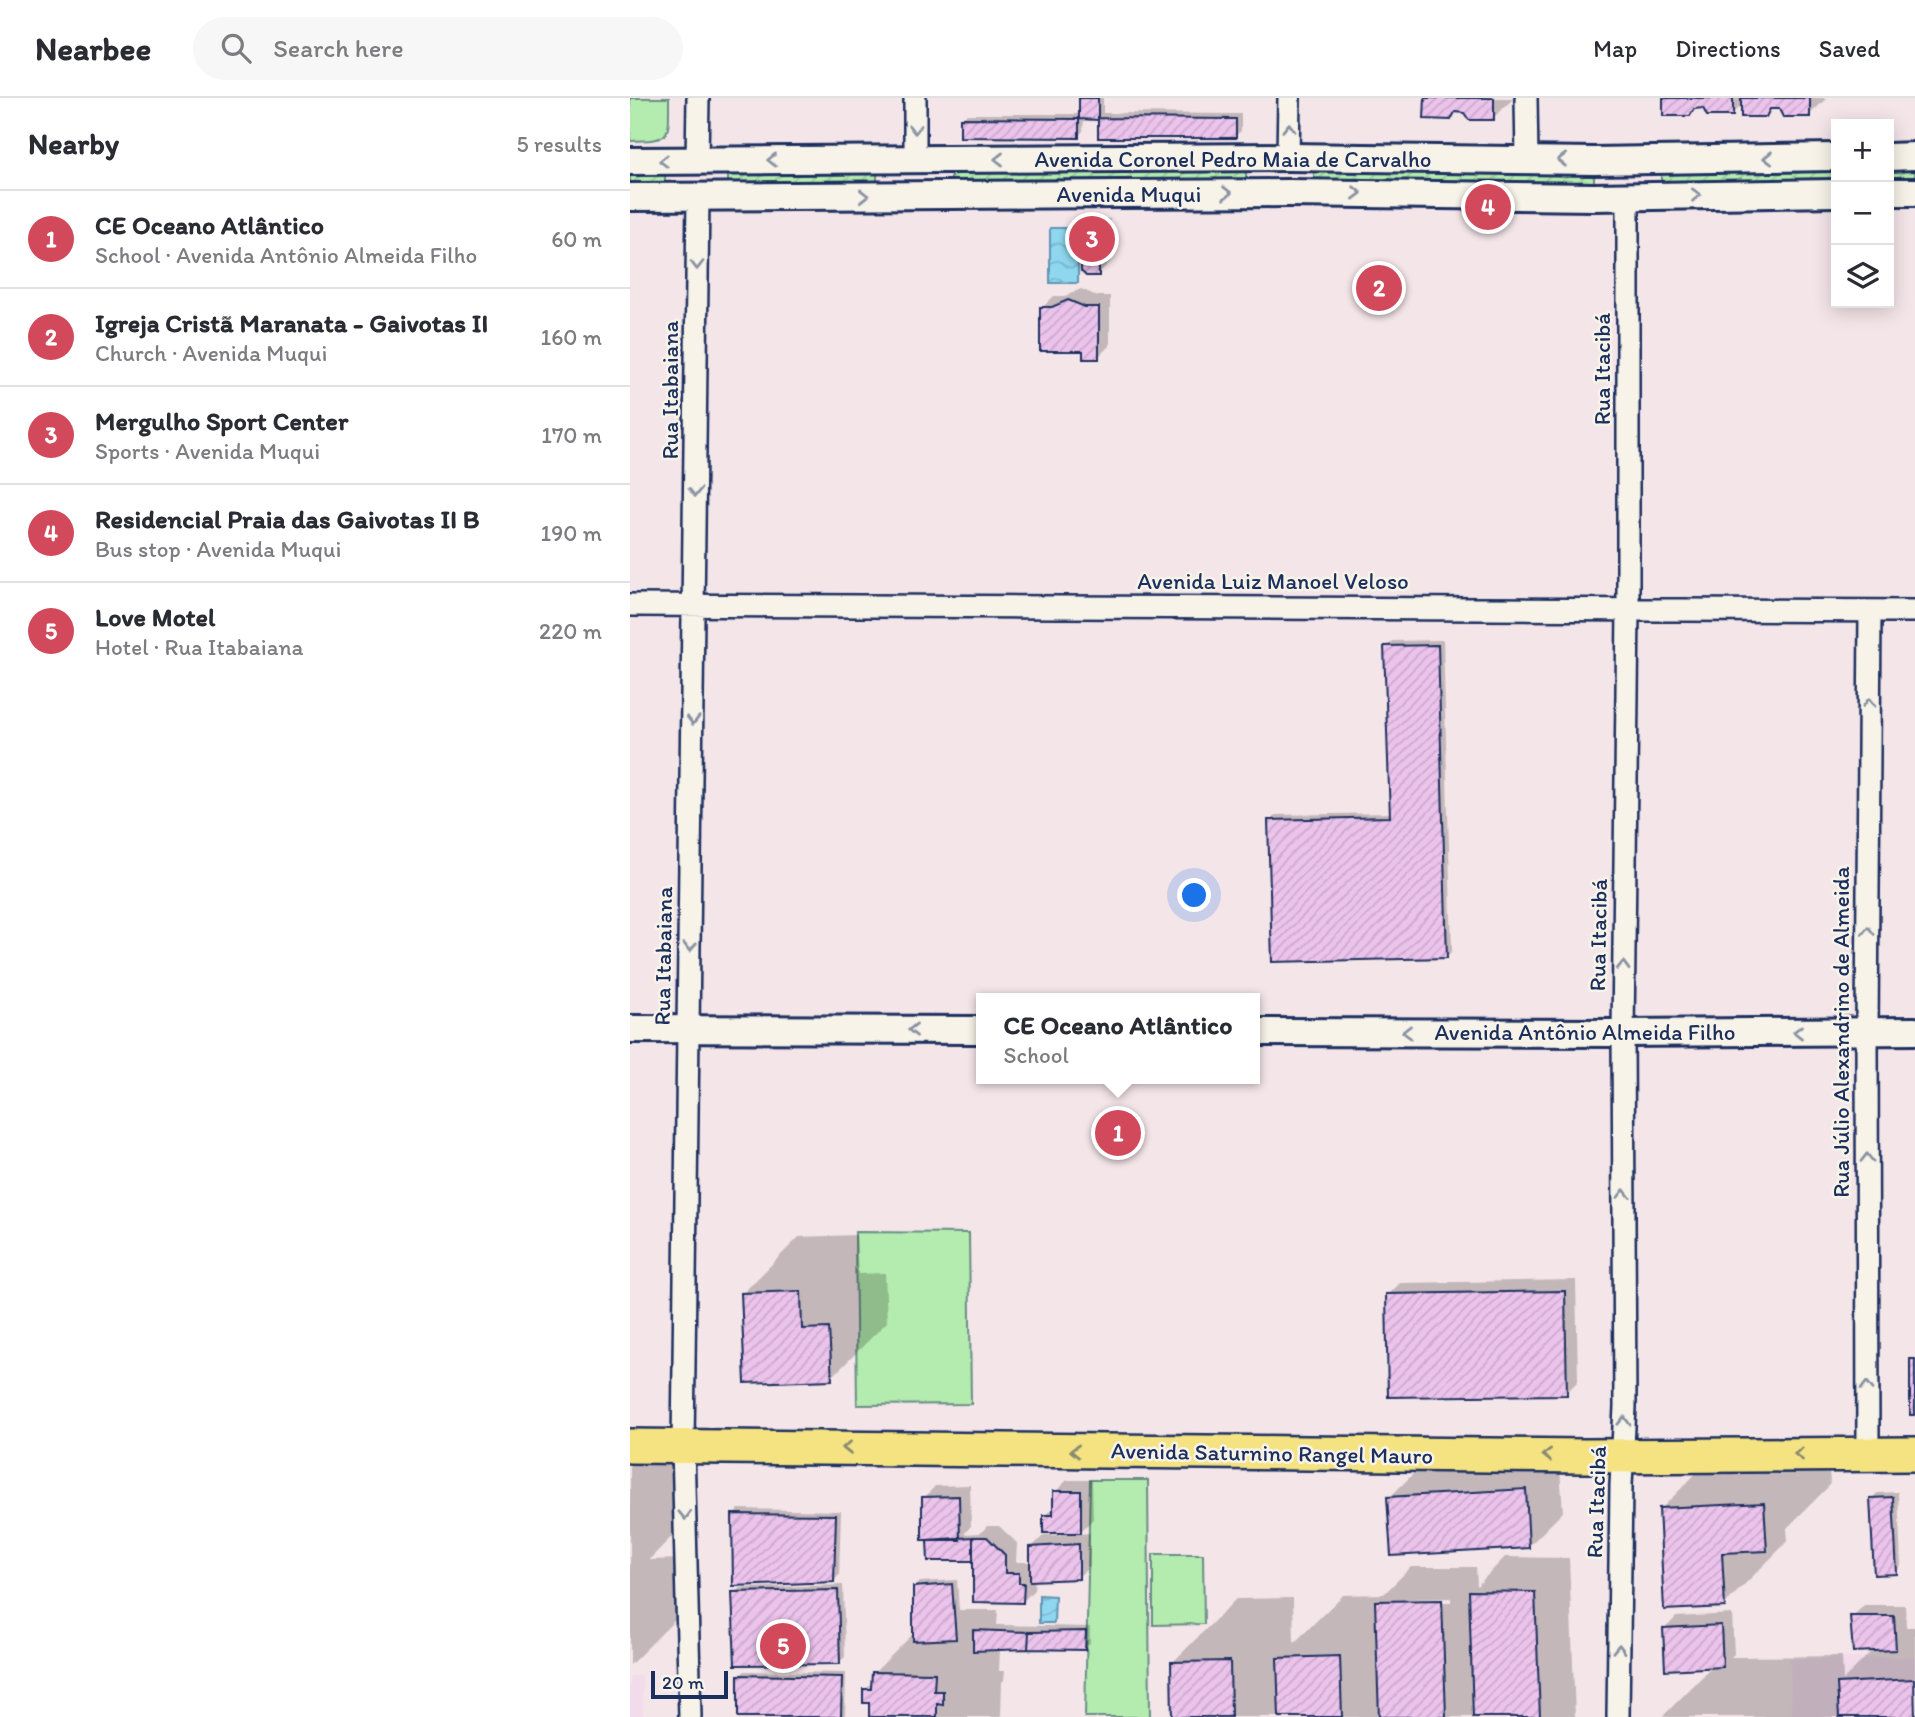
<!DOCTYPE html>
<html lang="en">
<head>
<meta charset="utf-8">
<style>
	body { margin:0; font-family:Itim,sans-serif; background:#f7f7f7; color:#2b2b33 }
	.controls { position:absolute; right:21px; top:21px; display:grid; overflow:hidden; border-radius:0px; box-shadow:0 4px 18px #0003 }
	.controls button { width:63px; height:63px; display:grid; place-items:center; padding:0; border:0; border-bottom:2px solid #e1e1e2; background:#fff; color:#2b2b33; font:35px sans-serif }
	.scale { position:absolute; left:21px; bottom:18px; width:77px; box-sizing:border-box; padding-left:7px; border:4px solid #1b2f5e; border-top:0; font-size:19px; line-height:24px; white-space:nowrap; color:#1b2f5e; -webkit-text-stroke:5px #f7f3e8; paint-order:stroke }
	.you { position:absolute; left:565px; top:798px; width:24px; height:24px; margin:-18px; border:5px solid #fff; border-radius:50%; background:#1a73e8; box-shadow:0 0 0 10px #1a73e833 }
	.badge { display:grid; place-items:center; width:46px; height:46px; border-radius:50%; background:#d1495b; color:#fff; font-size:23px; font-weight:700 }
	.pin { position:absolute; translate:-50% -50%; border:4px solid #fff; box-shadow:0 2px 7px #0006 }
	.popup { position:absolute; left:346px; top:895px; width:284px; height:91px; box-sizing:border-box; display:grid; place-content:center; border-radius:0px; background:#fff; filter:drop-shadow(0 2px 5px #0005); font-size:23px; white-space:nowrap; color:#7c7c81 }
	.popup b { font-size:26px; color:#2b2b33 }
	.popup::after { content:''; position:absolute; left:50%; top:100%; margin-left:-14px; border:14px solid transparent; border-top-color:#fff }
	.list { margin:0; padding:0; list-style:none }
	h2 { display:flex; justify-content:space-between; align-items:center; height:91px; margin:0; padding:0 28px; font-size:30px }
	h2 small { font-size:23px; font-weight:400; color:#7c7c81 }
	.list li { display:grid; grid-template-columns:46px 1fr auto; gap:21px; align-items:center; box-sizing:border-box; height:98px; padding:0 28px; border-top:2px solid #e1e1e2 }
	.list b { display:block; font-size:26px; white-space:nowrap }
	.list p { margin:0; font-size:23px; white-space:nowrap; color:#7c7c81 }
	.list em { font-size:23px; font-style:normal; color:#7c7c81 }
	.icon { flex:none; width:38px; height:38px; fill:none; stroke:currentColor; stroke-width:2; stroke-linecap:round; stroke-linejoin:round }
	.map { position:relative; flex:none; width:1285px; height:1619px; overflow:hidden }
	header { display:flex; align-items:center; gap:42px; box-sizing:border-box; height:98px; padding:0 35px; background:#fff; border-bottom:2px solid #e1e1e2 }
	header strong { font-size:33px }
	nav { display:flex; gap:38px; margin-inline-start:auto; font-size:24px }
	.search { width:490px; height:63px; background:#f7f7f7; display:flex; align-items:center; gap:18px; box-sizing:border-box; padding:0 24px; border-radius:38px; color:#7c7c81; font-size:26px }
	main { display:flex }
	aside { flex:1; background:#fff }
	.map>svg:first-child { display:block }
	.built { fill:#f2dbea }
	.green { fill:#b4ebae; stroke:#688d86; stroke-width:2 }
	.garden { fill:url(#garden-furrows); stroke:#688d86; stroke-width:2 }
	.water { fill:url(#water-waves); stroke:#6094b5; stroke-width:2 }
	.shadow { fill:#0003; fill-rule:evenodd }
	.building { fill:url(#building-hatch); stroke:#1b2f5e; stroke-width:2 }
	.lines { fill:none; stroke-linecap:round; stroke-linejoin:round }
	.minor-casing { stroke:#1b2f5e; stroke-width:26 }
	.tertiary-casing { stroke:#1b2f5e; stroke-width:32 }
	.primary-casing { stroke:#1b2f5e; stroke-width:38 }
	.minor { stroke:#f7f3e8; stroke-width:21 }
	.tertiary { stroke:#f7f3e8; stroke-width:26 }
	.primary { stroke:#f5e382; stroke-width:33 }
	.oneway { stroke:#8991a3 }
	.oneway2 { stroke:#888970 }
	.labels { text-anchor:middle; stroke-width:5; stroke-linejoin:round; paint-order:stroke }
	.street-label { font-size:23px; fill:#1b2f5e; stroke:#f7f3e8 }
</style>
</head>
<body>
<header>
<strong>Nearbee</strong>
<div class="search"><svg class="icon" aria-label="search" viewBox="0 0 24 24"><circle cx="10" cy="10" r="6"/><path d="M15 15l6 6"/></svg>Search here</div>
<nav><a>Map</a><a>Directions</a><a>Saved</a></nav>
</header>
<main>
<aside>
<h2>Nearby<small>5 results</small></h2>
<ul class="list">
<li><span class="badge">1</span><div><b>CE Oceano Atlântico</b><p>School · Avenida Antônio Almeida Filho</p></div><em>60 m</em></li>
<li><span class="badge">2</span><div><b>Igreja Cristã Maranata - Gaivotas II</b><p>Church · Avenida Muqui</p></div><em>160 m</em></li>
<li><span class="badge">3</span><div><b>Mergulho Sport Center</b><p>Sports · Avenida Muqui</p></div><em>170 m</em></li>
<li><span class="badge">4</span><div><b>Residencial Praia das Gaivotas II B</b><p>Bus stop · Avenida Muqui</p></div><em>190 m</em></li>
<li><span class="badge">5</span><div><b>Love Motel</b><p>Hotel · Rua Itabaiana</p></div><em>220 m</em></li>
</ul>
</aside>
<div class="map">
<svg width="1285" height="1619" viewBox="0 0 1285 1619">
	<defs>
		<pattern id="garden-furrows" width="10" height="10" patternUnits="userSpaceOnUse" patternTransform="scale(1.75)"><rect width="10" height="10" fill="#b4ebae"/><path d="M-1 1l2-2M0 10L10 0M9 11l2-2" fill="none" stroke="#9aca98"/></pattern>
		<pattern id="water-waves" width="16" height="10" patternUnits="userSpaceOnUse" patternTransform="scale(1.75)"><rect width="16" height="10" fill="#8ed7ef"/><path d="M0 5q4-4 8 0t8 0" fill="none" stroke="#7ab9cf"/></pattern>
		<pattern id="building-hatch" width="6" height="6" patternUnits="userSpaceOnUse" patternTransform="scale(1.75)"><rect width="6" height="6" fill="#ecc3eb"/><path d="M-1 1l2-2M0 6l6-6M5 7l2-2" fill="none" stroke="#caa8cc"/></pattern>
	</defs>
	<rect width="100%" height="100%" fill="#f4e5e9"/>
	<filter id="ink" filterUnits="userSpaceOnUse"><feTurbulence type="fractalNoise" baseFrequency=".0143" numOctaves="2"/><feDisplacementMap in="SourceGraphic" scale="14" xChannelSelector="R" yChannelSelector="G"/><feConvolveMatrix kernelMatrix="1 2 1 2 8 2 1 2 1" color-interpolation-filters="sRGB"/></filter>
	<g filter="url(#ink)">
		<path class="built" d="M 1285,1559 L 1285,1619 L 1162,1619 L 1160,1561 Z
			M 0,1578 L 12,1578 L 13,1619 L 0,1619 Z"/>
		<path class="green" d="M 0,0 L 39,0 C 39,40 42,42 0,43 Z
			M 225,1134 L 339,1135 L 341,1306 L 227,1307 Z
			M 460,1382 L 518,1382 L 520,1619 L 455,1619 Z
			M 523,1456 L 573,1456 L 574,1526 L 523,1527 Z"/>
		<path class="garden" d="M 616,72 L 616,81 L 321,82 L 321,73 Z
			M 684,72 L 964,76 L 964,85 L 684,81 Z
			M 1259,72 L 1285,72 L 1285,81 L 1259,81 Z
			M 1206,73 L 1206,82 L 1031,84 L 1031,75 Z
			M 247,74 L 247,83 L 98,85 L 98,76 Z
			M 0,77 L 35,77 L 35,85 L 0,86 Z"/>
		<path class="water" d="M 420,130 L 448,130 L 448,185 L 420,185 Z
			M 409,1497 L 425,1498 L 424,1525 L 409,1525 Z"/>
		<path class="shadow" d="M 451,0 L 473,0 L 473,15 L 611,16 L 611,33 L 605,38 L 470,38 L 470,20 L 454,20 L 453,33 L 448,38 L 332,21 L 337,16 L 451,16 Z
			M 796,0 L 884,0 L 863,20 L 828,13 L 820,20 Z
			M 1035,0 L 1197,0 L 1179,17 L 1143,10 L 1135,17 L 1112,6 L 1102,16 Z
			M 470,121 L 480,121 L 480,164 L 468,176 L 457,133 ZM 462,130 L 478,130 L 478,133 L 462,134 Z
			M 451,191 L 467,198 L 480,198 L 480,247 L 468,259 L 454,251 L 412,210 L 424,198 L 435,198 Z
			M 813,542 L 822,853 L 817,858 L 640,723 L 645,717 L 761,715 L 756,549 L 762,543 Z
			M 226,1137 L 228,1176 L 255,1175 L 257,1224 L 201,1280 L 113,1195 L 169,1139 Z
			M 946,1182 L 948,1283 L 936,1295 L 758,1197 L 770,1185 Z
			M 1197,1342 L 1200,1387 L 1157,1430 L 1158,1443 L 1094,1507 L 1031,1411 L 1094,1347 Z
			M 50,1346 L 52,1428 L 19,1462 L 54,1461 L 56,1511 L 0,1567 L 0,1347 Z
			M 929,1357 L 933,1414 L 899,1448 L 759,1400 L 793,1366 Z
			M 437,1382 L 462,1382 L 463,1421 L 448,1436 L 460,1435 L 460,1468 L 448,1479 L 405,1481 L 404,1492 L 392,1504 L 345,1458 L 294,1400 L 305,1388 L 340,1387 L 341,1428 L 334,1436 L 351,1435 L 357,1428 L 369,1428 L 387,1445 L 386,1464 L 402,1464 L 402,1449 L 414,1437 L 431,1437 L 431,1433 L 414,1418 L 425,1408 L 425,1394 Z
			M 1268,1394 L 1271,1468 L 1266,1474 L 1242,1401 L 1247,1395 Z
			M 109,1411 L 211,1413 L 209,1477 L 204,1483 L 104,1417 Z
			M 875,1459 L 939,1460 L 945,1619 L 558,1619 L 542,1565 L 606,1501 L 663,1500 L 664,1545 L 713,1497 L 754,1496 L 781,1469 L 846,1469 L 847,1488 ZM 821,1500 L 821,1504 L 779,1504 L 779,1501 Z
			M 327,1482 L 329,1512 L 368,1512 L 367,1527 L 460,1529 L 460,1545 L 454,1550 L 370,1551 L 369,1573 L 375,1573 L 374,1582 L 372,1584 L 371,1617 L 369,1619 L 240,1619 L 241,1603 L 235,1592 L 243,1583 L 244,1575 L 285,1534 L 285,1489 L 290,1484 Z
			M 213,1487 L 215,1559 L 209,1564 L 104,1495 L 110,1490 Z
			M 1234,1507 L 1275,1507 L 1276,1529 L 1285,1529 L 1285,1619 L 1032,1619 L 1083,1568 L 1035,1531 L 1046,1519 L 1102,1516 L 1104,1556 L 1101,1559 L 1212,1558 L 1213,1582 L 1243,1552 L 1222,1519 Z
			M 115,1573 L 216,1575 L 215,1619 L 109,1619 L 109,1578 Z"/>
		<path class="building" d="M 449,0 L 468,0 L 468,22 L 449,21 Z
			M 795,0 L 864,0 L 864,22 L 839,22 L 834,15 L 825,14 L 821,22 L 794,21 Z
			M 1033,0 L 1103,0 L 1103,18 L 1077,18 L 1073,10 L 1064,11 L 1060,18 L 1033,18 Z
			M 1111,0 L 1180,0 L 1180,19 L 1153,19 L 1149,11 L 1140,11 L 1136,19 L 1111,19 Z
			M 330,20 L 449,21 L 449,40 L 330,39 Z
			M 468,20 L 606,21 L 606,40 L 468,40 Z
			M 456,132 L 469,132 L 469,178 L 456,178 L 451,173 L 451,139 Z
			M 438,202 L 455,209 L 469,209 L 469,261 L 453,261 L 453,253 L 410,253 L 410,209 L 422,209 Z
			M 808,547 L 817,860 L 642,864 L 638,722 L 760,719 L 754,548 Z
			M 171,1193 L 172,1231 L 199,1230 L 202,1282 L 115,1285 L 111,1195 Z
			M 935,1193 L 937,1297 L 758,1299 L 756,1196 Z
			M 1280,1261 L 1285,1261 L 1285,1317 L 1280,1317 Z
			M 896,1391 L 899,1450 L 761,1458 L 757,1399 Z
			M 423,1393 L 451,1393 L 451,1435 L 413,1435 L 413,1417 L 423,1417 Z
			M 329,1398 L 330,1442 L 292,1442 L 292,1399 Z
			M 1263,1399 L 1267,1476 L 1244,1477 L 1240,1400 Z
			M 1134,1405 L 1137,1453 L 1092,1455 L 1095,1509 L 1034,1512 L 1029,1410 Z
			M 102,1416 L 206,1417 L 204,1484 L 103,1488 Z
			M 343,1439 L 343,1463 L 298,1463 L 297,1442 Z
			M 343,1439 L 357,1439 L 375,1457 L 375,1475 L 389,1475 L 389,1485 L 394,1485 L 393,1505 L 343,1504 Z
			M 449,1446 L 449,1481 L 400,1483 L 400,1449 Z
			M 322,1486 L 326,1541 L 283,1543 L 283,1489 Z
			M 208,1492 L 210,1566 L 105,1567 L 102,1494 Z
			M 839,1493 L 905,1494 L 910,1619 L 843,1619 Z
			M 812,1502 L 816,1619 L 749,1619 L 745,1503 Z
			M 1220,1518 L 1264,1518 L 1266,1552 L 1223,1554 Z
			M 1091,1527 L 1093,1569 L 1035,1572 L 1033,1530 Z
			M 343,1532 L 399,1534 L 398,1551 L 343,1553 Z
			M 456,1533 L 455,1552 L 398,1551 L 399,1534 Z
			M 710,1558 L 712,1619 L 649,1619 L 647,1560 Z
			M 600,1563 L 601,1619 L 542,1619 L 541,1564 Z
			M 242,1574 L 305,1575 L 304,1593 L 313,1593 L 313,1607 L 307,1606 L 307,1619 L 239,1619 L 239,1605 L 233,1605 L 233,1591 L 241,1591 Z
			M 108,1577 L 212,1579 L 211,1619 L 108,1619 Z
			M 1284,1581 L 1285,1619 L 1209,1619 L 1207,1585 Z"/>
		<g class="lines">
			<defs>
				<path id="minor" d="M 896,0 L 897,62
					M 658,59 L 659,0
					M 285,61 L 285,0
					M 67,63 L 68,0
					M 0,507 L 1285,513
					M 1238,1356 L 1237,933 L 1240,513
					M 60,1619 L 53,1349 L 68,98
					M 988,1619 L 991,1387 L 995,1309 L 993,935 L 998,511 L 998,98"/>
				<path id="tertiary" d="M 1259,59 L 1285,58
					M 0,63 L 658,59 L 964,63 L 1206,59
					M 1259,94 L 1285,94
					M 0,99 L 659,95 L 964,99 L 1206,95
					M 0,931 L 351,932
					M 624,934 L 993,935 L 1285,933"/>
				<path id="primary" d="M 0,1348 L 955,1358 L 1285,1356"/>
			</defs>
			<use href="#minor" class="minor-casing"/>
			<use href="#tertiary" class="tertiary-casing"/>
			<use href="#primary" class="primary-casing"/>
			<use href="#minor" class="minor"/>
			<use href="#tertiary" class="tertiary"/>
			<use href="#primary" class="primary"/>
		</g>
		<defs><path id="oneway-chevron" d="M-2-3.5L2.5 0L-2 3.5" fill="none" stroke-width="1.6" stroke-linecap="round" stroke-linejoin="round" transform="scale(1.75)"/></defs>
		<g class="oneway">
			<use href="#oneway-chevron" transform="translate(659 30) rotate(-89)"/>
			<use href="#oneway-chevron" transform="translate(285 31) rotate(90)"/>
			<use href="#oneway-chevron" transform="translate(1138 60) rotate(179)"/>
			<use href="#oneway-chevron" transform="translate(369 61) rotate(180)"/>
			<use href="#oneway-chevron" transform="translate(142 62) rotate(180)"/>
			<use href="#oneway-chevron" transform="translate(932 62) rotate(-179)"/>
			<use href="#oneway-chevron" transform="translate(34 63) rotate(180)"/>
			<use href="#oneway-chevron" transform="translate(597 95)"/>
			<use href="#oneway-chevron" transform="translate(727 95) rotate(1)"/>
			<use href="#oneway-chevron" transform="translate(1066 97) rotate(-1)"/>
			<use href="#oneway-chevron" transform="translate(234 98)"/>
			<use href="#oneway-chevron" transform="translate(67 167) rotate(90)"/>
			<use href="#oneway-chevron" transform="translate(65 394) rotate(90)"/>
			<use href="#oneway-chevron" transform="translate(1239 605) rotate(-90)"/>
			<use href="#oneway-chevron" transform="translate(63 622) rotate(91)"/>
			<use href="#oneway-chevron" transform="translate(1238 833) rotate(-90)"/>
			<use href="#oneway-chevron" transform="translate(60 849) rotate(91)"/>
			<use href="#oneway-chevron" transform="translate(993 868) rotate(-89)"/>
			<use href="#oneway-chevron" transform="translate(283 932) rotate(-180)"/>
			<use href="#oneway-chevron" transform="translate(777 934) rotate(-180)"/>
			<use href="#oneway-chevron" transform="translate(1168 934) rotate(180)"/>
			<use href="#oneway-chevron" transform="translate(1237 1060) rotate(-90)"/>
			<use href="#oneway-chevron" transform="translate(994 1096) rotate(-90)"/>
			<use href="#oneway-chevron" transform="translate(1237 1288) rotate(-90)"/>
			<use href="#oneway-chevron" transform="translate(994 1323) rotate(-88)"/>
			<use href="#oneway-chevron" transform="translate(55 1417) rotate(88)"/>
			<use href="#oneway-chevron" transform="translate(989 1551) rotate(-89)"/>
		</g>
		<g class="oneway2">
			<use href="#oneway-chevron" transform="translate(217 1350) rotate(-179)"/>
			<use href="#oneway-chevron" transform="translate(445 1353) rotate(-179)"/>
			<use href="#oneway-chevron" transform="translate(1169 1356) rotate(180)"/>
			<use href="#oneway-chevron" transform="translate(917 1357) rotate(-179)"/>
		</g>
	</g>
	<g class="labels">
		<g class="street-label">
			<text x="603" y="69">Avenida Coronel Pedro Maia de Carvalho</text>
			<text x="499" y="104">Avenida Muqui</text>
			<text transform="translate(972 271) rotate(-90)" y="8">Rua Itacibá</text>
			<text transform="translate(40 292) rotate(-90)" y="8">Rua Itabaiana</text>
			<text x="643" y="491">Avenida Luiz Manoel Veloso</text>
			<text transform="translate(968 837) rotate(-89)" y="8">Rua Itacibá</text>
			<text transform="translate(33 858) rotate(-89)" y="8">Rua Itabaiana</text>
			<text x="955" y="942">Avenida Antônio Almeida Filho</text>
			<text transform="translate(1211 934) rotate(-90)" y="8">Rua Júlio Alexandrino de Almeida</text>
			<text transform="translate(642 1355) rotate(1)" y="8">Avenida Saturnino Rangel Mauro</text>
			<text transform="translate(966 1404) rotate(-88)" y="8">Rua Itacibá</text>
		</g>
	</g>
</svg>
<div class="controls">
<button>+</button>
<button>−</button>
<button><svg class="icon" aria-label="layers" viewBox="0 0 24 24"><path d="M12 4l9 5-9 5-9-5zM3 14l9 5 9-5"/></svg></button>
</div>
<div class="scale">20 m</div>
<div class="you"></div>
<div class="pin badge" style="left:488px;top:1035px">1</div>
<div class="popup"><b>CE Oceano Atlântico</b>School</div>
<div class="pin badge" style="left:749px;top:190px">2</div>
<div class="pin badge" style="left:462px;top:141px">3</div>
<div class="pin badge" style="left:858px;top:109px">4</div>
<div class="pin badge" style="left:153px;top:1548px">5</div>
</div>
</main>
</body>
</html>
